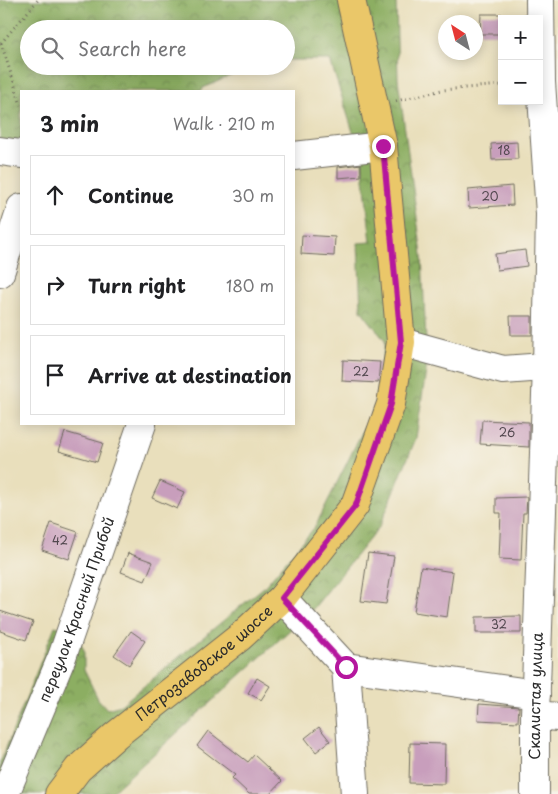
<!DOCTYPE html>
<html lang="en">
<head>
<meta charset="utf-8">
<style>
	body { margin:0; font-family:"Playpen Sans",sans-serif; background:#f2f2f2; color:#202124 }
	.controls { position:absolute; right:15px; top:15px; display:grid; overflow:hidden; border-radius:0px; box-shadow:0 2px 12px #0003 }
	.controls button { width:45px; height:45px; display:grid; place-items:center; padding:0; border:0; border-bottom:1px solid #e0e0e0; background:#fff; color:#202124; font:25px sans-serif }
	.compass { position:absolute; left:438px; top:15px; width:45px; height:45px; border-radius:50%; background:#fff; box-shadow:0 2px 12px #0003; rotate:324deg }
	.stop { position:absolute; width:15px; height:15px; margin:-11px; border:4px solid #b5179e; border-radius:50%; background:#fff }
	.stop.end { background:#b5179e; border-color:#fff; box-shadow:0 1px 5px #0008 }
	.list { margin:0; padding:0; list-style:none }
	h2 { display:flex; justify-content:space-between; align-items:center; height:65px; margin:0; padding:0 20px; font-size:21px }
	h2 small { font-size:16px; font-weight:400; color:#757577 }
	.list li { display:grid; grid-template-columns:32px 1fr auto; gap:15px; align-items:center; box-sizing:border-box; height:80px; margin:0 10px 10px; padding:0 10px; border:1px solid #e0e0e0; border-radius:0px }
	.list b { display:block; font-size:19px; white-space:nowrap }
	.list em { font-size:16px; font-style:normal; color:#757577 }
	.icon { flex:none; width:28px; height:28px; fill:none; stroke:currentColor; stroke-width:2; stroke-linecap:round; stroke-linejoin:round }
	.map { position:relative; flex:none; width:558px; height:794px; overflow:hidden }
	.search { position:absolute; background:#fff; box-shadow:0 2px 12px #0003; left:20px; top:20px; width:275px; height:55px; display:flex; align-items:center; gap:12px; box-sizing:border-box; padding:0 18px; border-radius:28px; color:#757577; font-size:19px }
	.panel { position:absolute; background:#fff; box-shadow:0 2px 12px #0003; left:20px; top:90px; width:275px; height:335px; border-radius:0px }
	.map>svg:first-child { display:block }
	.forest { fill:url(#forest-crowns); stroke:#5c6c46 }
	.building { fill:#c89ebc }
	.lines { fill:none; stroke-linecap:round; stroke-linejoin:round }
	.minor-casing { stroke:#6e6a5e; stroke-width:30 }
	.major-casing { stroke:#6e6a5e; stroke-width:30 }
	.path { stroke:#6e6a5e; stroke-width:3; stroke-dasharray:1 4; stroke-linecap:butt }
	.minor { stroke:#fff; stroke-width:28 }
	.major { stroke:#eac769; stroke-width:28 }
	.route { stroke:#b5179e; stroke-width:6 }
	.labels { text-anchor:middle; stroke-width:4.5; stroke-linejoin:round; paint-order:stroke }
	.number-label { font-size:12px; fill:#52484f }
	.street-label { font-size:15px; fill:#2b2b2b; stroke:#f7f3e8 }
</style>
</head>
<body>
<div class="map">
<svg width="558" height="794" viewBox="0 0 558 794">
	<defs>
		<pattern id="forest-crowns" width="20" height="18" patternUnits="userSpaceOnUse" patternTransform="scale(1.25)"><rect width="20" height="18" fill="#8cae62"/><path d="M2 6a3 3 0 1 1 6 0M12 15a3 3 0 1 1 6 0" fill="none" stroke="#738e51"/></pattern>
	</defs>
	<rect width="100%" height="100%" fill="#f7f3e8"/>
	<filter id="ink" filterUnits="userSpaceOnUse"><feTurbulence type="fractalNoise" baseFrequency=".02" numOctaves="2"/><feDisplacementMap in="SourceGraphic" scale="10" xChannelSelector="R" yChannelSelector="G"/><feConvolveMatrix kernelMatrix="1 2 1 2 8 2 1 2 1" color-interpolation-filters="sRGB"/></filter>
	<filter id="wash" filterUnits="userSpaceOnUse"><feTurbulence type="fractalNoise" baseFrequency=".0096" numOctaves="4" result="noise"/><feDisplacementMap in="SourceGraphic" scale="20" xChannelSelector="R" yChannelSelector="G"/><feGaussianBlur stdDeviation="1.12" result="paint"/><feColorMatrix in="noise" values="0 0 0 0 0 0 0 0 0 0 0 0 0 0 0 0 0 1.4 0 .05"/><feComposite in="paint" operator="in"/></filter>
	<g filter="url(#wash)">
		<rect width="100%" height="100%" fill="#e9dfbc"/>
		<path class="forest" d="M 0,0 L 396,0 L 398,79 L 422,255 L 427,364 L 416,438 L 380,526 L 313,609 L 110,794 L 0,794 L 0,763 L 55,626 L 74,632 L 84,650 L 84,670 L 98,699 L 107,709 L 121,705 L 264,587 L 315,527 L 376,404 L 385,341 L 361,310 L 358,243 L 371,242 L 362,160 L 330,60 L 286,60 L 286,29 L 29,29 L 29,66 L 252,66 L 203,88 L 202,91 L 21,91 L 21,161 L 0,160 Z"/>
		<g id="blocks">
			<path class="building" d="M 481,14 L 502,14 L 502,34 L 480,34 Z
				M 517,142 L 518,159 L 492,160 L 491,144 Z
				M 361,164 L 361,176 L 338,178 L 338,167 Z
				M 512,186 L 513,205 L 469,208 L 468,190 Z
				M 302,235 L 335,237 L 334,256 L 301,254 Z
				M 525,250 L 527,266 L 497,270 L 495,254 Z
				M 510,316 L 532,316 L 532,335 L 511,335 Z
				M 343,360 L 380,362 L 378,383 L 342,381 Z
				M 482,420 L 529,422 L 529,447 L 480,444 Z
				M 65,432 L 103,443 L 97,462 L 59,451 Z
				M 160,481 L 185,492 L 177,509 L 152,498 Z
				M 527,497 L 526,513 L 523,513 L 521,560 L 499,559 L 501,513 L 496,513 L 496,498 Z
				M 51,523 L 78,532 L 69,559 L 42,550 Z
				M 128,553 L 153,562 L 145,581 L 121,572 Z
				M 368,553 L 394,556 L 386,604 L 361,601 Z
				M 421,567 L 453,572 L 447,617 L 414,612 Z
				M 0,611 L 33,622 L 26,640 L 0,631 Z
				M 521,616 L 521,633 L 476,633 L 476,617 Z
				M 131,631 L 145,641 L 129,665 L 114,655 Z
				M 257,678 L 270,686 L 261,700 L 248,693 Z
				M 479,704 L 519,707 L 518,722 L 478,720 Z
				M 319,727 L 330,741 L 316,752 L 305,738 Z
				M 208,731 L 248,762 L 254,755 L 282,781 L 270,794 L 249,794 L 232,778 L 235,775 L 197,746 Z
				M 410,743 L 445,744 L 444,784 L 409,783 Z"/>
		</g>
	</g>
	<g filter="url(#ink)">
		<use href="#blocks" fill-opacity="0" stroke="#6e6a5e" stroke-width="1"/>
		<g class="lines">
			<defs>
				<g id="minor">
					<path d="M 0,151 L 21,154"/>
					<path d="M 294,156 L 383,146"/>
					<path d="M 0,273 L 21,208"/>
					<path d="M 401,342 L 503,370 L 558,366"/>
					<path d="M 282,598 L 346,667 L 355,794"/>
					<path d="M 346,667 L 536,694"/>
					<path d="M 535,715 L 558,717"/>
					<path id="s1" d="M 5,794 L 62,657 L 142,424"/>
					<path id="s2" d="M 535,794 L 535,715 L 547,366 L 550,214 L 541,82 L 540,0"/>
				</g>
				<g id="major">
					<path id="s3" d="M 59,794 L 78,769 L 116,735 L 240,637 L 282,598 L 355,505 L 391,404 L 401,342 L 383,146 L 351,0"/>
				</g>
			</defs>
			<use href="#minor" class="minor-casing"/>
			<use href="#major" class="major-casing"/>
			<path class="path" d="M 1,43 L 21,105
				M 1,43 L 38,0
				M 396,101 L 442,90 L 502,85"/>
			<use href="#minor" class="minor"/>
			<use href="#major" class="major"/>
		</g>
	</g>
	<g class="lines" filter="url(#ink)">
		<path class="route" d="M 346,667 L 282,598 L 356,505 L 391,404 L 401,342 L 383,146"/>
	</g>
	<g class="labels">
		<g class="number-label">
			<text x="504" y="155">18</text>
			<text x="490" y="201">20</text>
			<text x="361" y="376">22</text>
			<text x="507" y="437">26</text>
			<text x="60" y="545">42</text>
			<text x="499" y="629">32</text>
		</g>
		<g class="street-label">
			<text dy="5" stroke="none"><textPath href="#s1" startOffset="198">переулок Красный Прибой</textPath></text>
			<text dy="5" stroke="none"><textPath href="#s3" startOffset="196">Петрозаводское шоссе</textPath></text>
			<text dy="5" stroke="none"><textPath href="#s2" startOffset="98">Скалистая улица</textPath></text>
		</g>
	</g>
</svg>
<div class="controls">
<button>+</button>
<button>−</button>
</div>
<svg class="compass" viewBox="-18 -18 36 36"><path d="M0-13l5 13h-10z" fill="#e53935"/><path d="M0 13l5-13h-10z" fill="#757577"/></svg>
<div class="stop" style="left:346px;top:667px"></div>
<div class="stop end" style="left:383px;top:146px"></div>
<div class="search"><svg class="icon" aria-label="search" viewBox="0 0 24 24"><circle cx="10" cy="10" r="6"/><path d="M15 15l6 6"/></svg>Search here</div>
<section class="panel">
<h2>3 min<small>Walk · 210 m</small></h2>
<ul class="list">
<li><svg class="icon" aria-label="ahead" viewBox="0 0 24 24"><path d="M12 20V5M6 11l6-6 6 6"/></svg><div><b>Continue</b></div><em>30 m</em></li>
<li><svg class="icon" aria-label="right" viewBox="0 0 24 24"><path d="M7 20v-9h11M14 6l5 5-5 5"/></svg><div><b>Turn right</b></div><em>180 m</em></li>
<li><svg class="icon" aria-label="arrive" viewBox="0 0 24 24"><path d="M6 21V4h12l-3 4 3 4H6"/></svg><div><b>Arrive at destination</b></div></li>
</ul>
</section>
</div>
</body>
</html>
